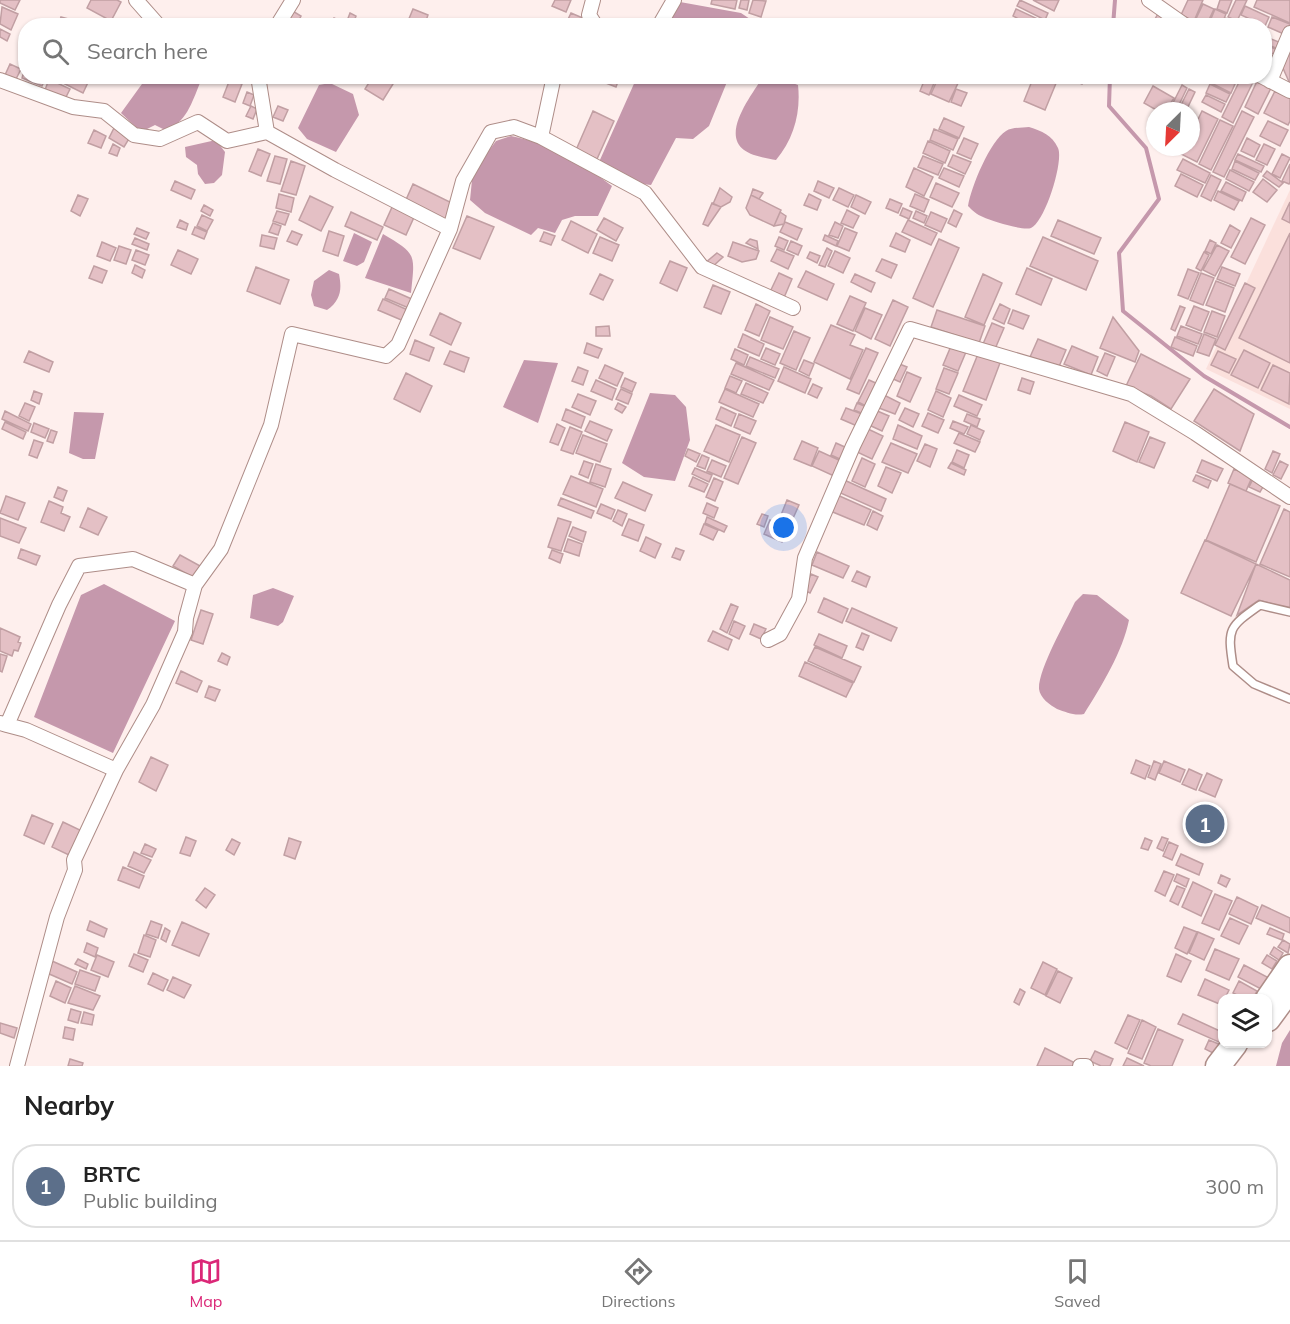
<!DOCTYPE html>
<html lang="en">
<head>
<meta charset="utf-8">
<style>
	body { margin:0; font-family:Mulish,sans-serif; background:#f6f6f6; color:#222 }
	.controls { position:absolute; right:18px; bottom:18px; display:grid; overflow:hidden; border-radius:12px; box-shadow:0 2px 4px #0004 }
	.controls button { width:54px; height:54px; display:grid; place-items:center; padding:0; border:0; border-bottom:2px solid #e0e0e0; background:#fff; color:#222; font:30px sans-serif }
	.compass { position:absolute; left:1146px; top:102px; width:54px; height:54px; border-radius:50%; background:#fff; box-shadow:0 2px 4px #0004; rotate:204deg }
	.you { position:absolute; left:784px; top:528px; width:21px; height:21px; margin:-15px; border:4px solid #fff; border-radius:50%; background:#1a73e8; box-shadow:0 0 0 9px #1a73e833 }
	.badge { display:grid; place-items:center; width:39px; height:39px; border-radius:50%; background:#db2777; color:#fff; font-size:20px; font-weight:700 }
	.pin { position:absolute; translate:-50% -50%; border:3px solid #fff; box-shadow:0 2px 6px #0006 }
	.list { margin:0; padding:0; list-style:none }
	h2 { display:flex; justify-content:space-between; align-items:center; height:78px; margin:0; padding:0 24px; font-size:26px }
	h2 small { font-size:20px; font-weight:400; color:#767676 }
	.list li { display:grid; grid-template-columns:39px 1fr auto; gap:18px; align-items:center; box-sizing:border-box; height:84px; margin:0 12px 12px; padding:0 12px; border:2px solid #e0e0e0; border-radius:24px }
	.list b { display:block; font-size:22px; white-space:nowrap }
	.list p { margin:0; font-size:20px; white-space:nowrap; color:#767676 }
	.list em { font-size:20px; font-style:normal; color:#767676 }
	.icon { flex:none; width:33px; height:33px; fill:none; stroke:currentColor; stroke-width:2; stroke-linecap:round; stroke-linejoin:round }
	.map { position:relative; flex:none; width:1290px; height:1066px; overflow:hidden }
	.search { position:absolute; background:#fff; box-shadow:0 2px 4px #0004; left:18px; right:18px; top:18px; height:66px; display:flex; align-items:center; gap:15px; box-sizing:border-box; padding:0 21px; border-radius:24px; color:#767676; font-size:22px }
	.sheet { height:174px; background:#fff }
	nav { display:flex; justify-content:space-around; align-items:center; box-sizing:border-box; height:84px; border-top:2px solid #e0e0e0; background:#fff; font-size:16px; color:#767676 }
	nav a { display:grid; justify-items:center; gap:3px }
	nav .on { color:#db2777 }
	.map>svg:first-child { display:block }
	.built { fill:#fbe0dc }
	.water { fill:#c598ac }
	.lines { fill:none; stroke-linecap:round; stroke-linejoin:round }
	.stream { stroke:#c598ac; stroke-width:4 }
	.building { fill:#e4c0c5; stroke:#c19fa3; stroke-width:1.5 }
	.lane-casing { stroke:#ae8d88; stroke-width:10 }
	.street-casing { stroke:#ae8d88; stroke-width:16 }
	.highway-casing { stroke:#ae8d88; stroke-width:27 }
	.lane { stroke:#fff; stroke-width:7 }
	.street { stroke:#fff; stroke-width:14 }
	.highway { stroke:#fff; stroke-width:24 }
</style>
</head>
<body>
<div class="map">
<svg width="1290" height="1066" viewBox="0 0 1290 1066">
	<rect width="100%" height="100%" fill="#feefed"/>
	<path class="built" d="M 1290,190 L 1290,409 L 1206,369 Z"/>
	<path class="water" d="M 680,2 L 741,13 L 759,25 L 667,26 Z
		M 147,77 L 198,77 L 200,83 C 192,102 186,124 165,130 L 155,125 L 141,132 L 121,113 Z
		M 637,77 L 729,77 L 709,126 L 693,139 L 676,138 L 651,185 L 642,184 L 599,162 Z
		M 769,77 L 776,77 L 798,85 C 801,112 794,139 776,160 C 766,158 752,156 744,150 C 721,133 752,95 762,78 Z
		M 330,83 L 353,94 L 359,115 L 336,152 L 307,139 L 298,128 L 319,85 Z
		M 1029,127 C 1042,131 1052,135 1058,148 C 1064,161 1045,222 1031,228 C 1023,231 992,221 983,217 C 977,215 972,210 968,206 C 971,187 990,141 1006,131 C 1012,127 1022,128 1029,127 Z
		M 511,136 C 548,143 582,163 612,186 L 598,216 L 575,216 L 562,220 L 555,233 L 538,228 L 531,235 L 485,213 L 470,200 L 472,180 L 484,157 L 496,141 Z
		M 216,140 L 225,152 L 222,175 L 214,183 L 205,184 L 198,174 L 197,165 L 186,157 L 185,147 Z
		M 354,233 L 372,242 L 364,262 L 357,266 L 343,261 Z
		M 383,234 C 417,254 415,254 411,293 L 365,278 Z
		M 329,270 L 339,274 C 342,289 341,300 327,310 L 314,306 L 311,295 L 314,281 Z
		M 524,360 L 558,363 L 538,423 L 503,407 Z
		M 650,393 L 675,395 L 686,407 L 690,440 L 675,481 L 644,477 L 622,463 Z
		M 74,412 L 104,413 L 95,459 L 83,459 L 69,453 Z
		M 104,584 L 175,621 L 113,753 L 34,717 L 81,595 Z
		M 273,588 L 294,596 L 283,622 L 278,626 L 250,618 L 253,595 Z
		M 1083,594 L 1097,595 L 1129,620 C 1123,651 1101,687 1084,714 C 1074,716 1066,712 1057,709 C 1050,705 1040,698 1039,689 C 1038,670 1066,621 1075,602 Z
		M 1290,1030 L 1290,1066 L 1276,1066 L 1282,1043 Z"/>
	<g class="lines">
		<path class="stream" d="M 1113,26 L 1115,0
			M 1110,76 L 1109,106 L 1146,148 L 1159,199 L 1119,253 L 1123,311 L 1204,376 L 1290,427"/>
	</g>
	<path class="building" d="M 0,0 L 20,0 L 15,10 L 0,3 Z
		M 91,0 L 117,0 L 121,2 L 111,21 L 87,8 Z
		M 555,0 L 571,0 L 566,12 L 552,6 Z
		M 712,0 L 737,0 L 735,9 L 711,4 Z
		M 741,0 L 749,0 L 747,10 L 739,8 Z
		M 753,0 L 766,1 L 761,17 L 749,13 Z
		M 1020,0 L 1048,13 L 1045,20 L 1017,6 Z
		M 1033,0 L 1059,0 L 1054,11 Z
		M 1188,0 L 1203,0 L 1194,21 L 1181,15 Z
		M 1220,0 L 1232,0 L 1227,13 L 1217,9 Z
		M 1236,0 L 1247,0 L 1237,21 L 1228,17 Z
		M 1257,0 L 1290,0 L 1290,23 L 1254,7 Z
		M 1203,4 L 1214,9 L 1206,26 L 1194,23 Z
		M 1245,6 L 1269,17 L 1265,26 L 1241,15 Z
		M 2,7 L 18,14 L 11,30 L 0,24 Z
		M 413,9 L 428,15 L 424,26 L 406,26 Z
		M 1016,9 L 1042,21 L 1039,26 L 1032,26 L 1013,16 Z
		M 1215,9 L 1226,14 L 1221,26 L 1208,26 Z
		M 291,10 L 301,16 L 296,26 L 283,26 Z
		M 1159,12 L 1167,17 L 1162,26 L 1151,26 Z
		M 350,13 L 356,16 L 353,24 L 347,21 Z
		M 571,13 L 585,19 L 583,26 L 565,26 Z
		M 61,17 L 80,22 L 79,26 L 58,26 Z
		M 1272,17 L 1290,24 L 1286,35 L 1268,27 Z
		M 334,18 L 347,24 L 346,26 L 331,25 Z
		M 1225,18 L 1236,22 L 1234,26 L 1222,26 Z
		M 0,29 L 10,34 L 7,41 L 0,37 Z
		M 1264,36 L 1281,43 L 1278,49 L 1264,43 Z
		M 1264,44 L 1278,50 L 1276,55 L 1264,50 Z
		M 1290,46 L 1290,84 L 1282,66 Z
		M 10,64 L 21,69 L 16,79 L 5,75 Z
		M 25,68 L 26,76 L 46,77 L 42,86 L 22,78 Z
		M 56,76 L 91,76 L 83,93 L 55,79 Z
		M 373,76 L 398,76 L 383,100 L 365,89 Z
		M 609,76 L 620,76 L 616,87 L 606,83 Z
		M 926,76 L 937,76 L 929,95 L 920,91 Z
		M 939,76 L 954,76 L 960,79 L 949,102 L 931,94 Z
		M 1034,76 L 1059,76 L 1045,110 L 1024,101 Z
		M 1063,76 L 1086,76 L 1082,84 Z
		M 1214,76 L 1219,76 L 1235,84 L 1231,93 L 1211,83 Z
		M 1223,76 L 1240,76 L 1237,83 Z
		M 1242,76 L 1256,76 L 1233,123 L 1222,117 Z
		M 1259,77 L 1273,84 L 1258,114 L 1245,107 Z
		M 49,79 L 70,89 L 65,99 L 45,90 Z
		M 230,79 L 242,84 L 235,102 L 223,97 Z
		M 1210,84 L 1230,94 L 1226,102 L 1206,93 Z
		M 1182,85 L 1187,88 L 1176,111 L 1169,111 Z
		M 1153,86 L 1174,98 L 1166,111 L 1158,111 L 1144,103 Z
		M 956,89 L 967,93 L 961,106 L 951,102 Z
		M 1189,89 L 1195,92 L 1186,111 L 1178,111 Z
		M 1275,91 L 1290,98 L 1290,121 L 1288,125 L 1264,113 Z
		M 247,92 L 254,95 L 250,106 L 243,103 Z
		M 1206,95 L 1225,104 L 1221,112 L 1202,102 Z
		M 251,106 L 257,109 L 253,119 L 246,116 Z
		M 278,106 L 288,110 L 283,121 L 273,117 Z
		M 593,111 L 614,121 L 597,159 L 576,150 Z
		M 1202,111 L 1218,119 L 1197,162 L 1181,154 L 1185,147 L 1191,147 L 1191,134 Z
		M 1242,111 L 1254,117 L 1224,177 L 1213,172 Z
		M 944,118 L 964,127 L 959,138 L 939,129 Z
		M 1220,120 L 1233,126 L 1211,170 L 1199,164 Z
		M 1268,121 L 1288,130 L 1280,146 L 1260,136 Z
		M 114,128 L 130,137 L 124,147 L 109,138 Z
		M 934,129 L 958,139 L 953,150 L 930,140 Z
		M 94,130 L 106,136 L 101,148 L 88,143 Z
		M 964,138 L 978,144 L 971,159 L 957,153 Z
		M 1247,138 L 1260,145 L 1254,157 L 1241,151 Z
		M 928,141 L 950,151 L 945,163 L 923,153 Z
		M 113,144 L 120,148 L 117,156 L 109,153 Z
		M 1264,144 L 1275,149 L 1267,165 L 1256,160 Z
		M 258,149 L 270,154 L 261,176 L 249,171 Z
		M 1238,154 L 1264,166 L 1261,172 L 1235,160 Z
		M 1282,154 L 1290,158 L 1280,178 L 1272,174 Z
		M 953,155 L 971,162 L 965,174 L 948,166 Z
		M 275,156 L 287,159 L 280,184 L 267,181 Z
		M 923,156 L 943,164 L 938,175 L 918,167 Z
		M 1183,159 L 1210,173 L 1205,183 L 1177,170 Z
		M 291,161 L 305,166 L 296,195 L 281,191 Z
		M 1235,161 L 1259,173 L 1255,180 L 1232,169 Z
		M 1290,164 L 1290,182 L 1289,184 L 1282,181 Z
		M 914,168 L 933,177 L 924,196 L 906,187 Z
		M 944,168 L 964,176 L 959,187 L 939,178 Z
		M 1230,170 L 1254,182 L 1249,191 L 1226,179 Z
		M 1267,171 L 1283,183 L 1279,187 L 1263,176 Z
		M 1181,174 L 1203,185 L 1197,197 L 1175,186 Z
		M 1211,175 L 1221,180 L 1211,201 L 1201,196 Z
		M 1263,179 L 1277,190 L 1267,202 L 1253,192 Z
		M 175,181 L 195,190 L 191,199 L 171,190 Z
		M 818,181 L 834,188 L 829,198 L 814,191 Z
		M 1226,182 L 1246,192 L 1242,201 L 1221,191 Z
		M 936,183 L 959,193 L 952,207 L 930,197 Z
		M 413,184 L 454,204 L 445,222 L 405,202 Z
		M 720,188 L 732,197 L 730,202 L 721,207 L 713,204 Z
		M 839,188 L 854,195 L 848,207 L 833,200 Z
		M 753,189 L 763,193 L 759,199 L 751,195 Z
		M 1218,191 L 1239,201 L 1234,210 L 1214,200 Z
		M 279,194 L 294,198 L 291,212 L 276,208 Z
		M 809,194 L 821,200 L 817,210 L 804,205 Z
		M 915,194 L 929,200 L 924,212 L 910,206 Z
		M 78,195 L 88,199 L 80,216 L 71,211 Z
		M 751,195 L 781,210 L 774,226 L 750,215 L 746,208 Z
		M 856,195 L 871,202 L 865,214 L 851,207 Z
		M 310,196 L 333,207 L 321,231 L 299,220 Z
		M 890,199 L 902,204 L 898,213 L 886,208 Z
		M 1290,202 L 1290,223 L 1282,219 Z
		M 712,203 L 721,207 L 708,226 L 703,224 Z
		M 204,205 L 213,210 L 210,216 L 201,211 Z
		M 393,205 L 415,215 L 406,235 L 384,225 Z
		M 903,208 L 912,212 L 909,219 L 900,215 Z
		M 847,210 L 859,216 L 853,228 L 841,223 Z
		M 954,210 L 962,214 L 956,227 L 948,223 Z
		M 277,211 L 289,214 L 285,225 L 273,221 Z
		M 916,211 L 927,216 L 924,223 L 913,218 Z
		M 351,212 L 383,227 L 377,240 L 345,226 Z
		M 780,212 L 786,216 L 784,224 L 774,226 Z
		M 931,212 L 947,219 L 941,232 L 925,225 Z
		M 202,215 L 213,220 L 207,231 L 197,226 Z
		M 467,216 L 494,227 L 480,259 L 453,248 Z
		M 604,218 L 623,228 L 616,241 L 597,230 Z
		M 1251,218 L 1265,225 L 1245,264 L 1231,257 Z
		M 180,220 L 188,224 L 186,230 L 177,227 Z
		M 908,220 L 937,233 L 931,245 L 902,232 Z
		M 1058,220 L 1101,238 L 1094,254 L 1051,236 Z
		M 571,221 L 597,234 L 588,253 L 562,240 Z
		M 785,222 L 802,229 L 797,240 L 780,232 Z
		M 835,222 L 843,226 L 838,238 L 829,235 Z
		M 273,223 L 281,226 L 278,235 L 269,232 Z
		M 1230,225 L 1240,231 L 1231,248 L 1221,243 Z
		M 195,227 L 207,232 L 204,239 L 192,234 Z
		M 137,228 L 149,233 L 146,239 L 134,234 Z
		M 845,228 L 857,233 L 849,251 L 837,246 Z
		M 292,231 L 302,235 L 297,245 L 287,241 Z
		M 329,231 L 344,236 L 338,256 L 323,251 Z
		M 544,232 L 555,236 L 551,245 L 540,241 Z
		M 896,233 L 910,240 L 905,252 L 890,246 Z
		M 1290,233 L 1290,363 L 1239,338 Z
		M 262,235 L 277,238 L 274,249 L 260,246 Z
		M 825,235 L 838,241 L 836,246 L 823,240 Z
		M 600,237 L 619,245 L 612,261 L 593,253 Z
		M 779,237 L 788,241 L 784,250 L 775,246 Z
		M 1043,237 L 1098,261 L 1086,290 L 1030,266 Z
		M 135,238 L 149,244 L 147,250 L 132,244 Z
		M 750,239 L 757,241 L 758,249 L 746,243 Z
		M 939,239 L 959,248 L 933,307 L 913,298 Z
		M 1210,240 L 1216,243 L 1211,254 L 1205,251 Z
		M 791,241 L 802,246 L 798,255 L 787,250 Z
		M 102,242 L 116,248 L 110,261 L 97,256 Z
		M 733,242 L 759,251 L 756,259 L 742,262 L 728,256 Z
		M 1217,245 L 1229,251 L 1215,276 L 1203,270 Z
		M 119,246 L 131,250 L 126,264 L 114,260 Z
		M 827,248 L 832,251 L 825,267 L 819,265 Z
		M 777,249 L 794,256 L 788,269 L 771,261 Z
		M 136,250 L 149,255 L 145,265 L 132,260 Z
		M 178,250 L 198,259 L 191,274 L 171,265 Z
		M 835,251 L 850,258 L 843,273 L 828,266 Z
		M 810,252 L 820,256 L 817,263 L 807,258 Z
		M 1204,252 L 1209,255 L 1201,271 L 1196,268 Z
		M 717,253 L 723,257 L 711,268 L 705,263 Z
		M 882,259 L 897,265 L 891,278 L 876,271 Z
		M 670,261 L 687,268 L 677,291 L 660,283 Z
		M 135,265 L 145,270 L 142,278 L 132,273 Z
		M 94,266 L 107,271 L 102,283 L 89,278 Z
		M 256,267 L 289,280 L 280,304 L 247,291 Z
		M 1222,267 L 1240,274 L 1235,286 L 1217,279 Z
		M 1027,268 L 1052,279 L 1041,305 L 1016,294 Z
		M 1188,269 L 1199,273 L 1188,299 L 1178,295 Z
		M 806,271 L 834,284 L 827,300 L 798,287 Z
		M 779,273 L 792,279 L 783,300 L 769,294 Z
		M 1201,273 L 1214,278 L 1203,305 L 1190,300 Z
		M 600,274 L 613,280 L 603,300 L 590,294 Z
		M 855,274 L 875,283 L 871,292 L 851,282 Z
		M 983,274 L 1002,283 L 984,325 L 965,317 Z
		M 1216,281 L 1234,288 L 1225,312 L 1206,305 Z
		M 1245,283 L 1255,288 L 1225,350 L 1215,345 Z
		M 713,285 L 730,292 L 721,314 L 704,307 Z
		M 389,289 L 414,300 L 411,309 L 385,298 Z
		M 850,296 L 866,303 L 853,331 L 837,324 Z
		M 383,299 L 410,311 L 406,322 L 378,310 Z
		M 893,300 L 908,307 L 890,346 L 875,339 Z
		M 756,304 L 770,311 L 759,336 L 745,330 Z
		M 1000,304 L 1010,309 L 1004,324 L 993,319 Z
		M 1180,306 L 1185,308 L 1175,331 L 1171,329 Z
		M 1194,306 L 1209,312 L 1201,331 L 1186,325 Z
		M 865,308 L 882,315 L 871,339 L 855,331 Z
		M 937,310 L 985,326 L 979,343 L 931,327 Z
		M 1013,310 L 1029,316 L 1023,329 L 1008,323 Z
		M 1212,311 L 1225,316 L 1217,337 L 1204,332 Z
		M 440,313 L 461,323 L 451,345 L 430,335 Z
		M 770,317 L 793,327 L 783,349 L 761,340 Z
		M 1113,317 L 1139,351 L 1135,362 L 1100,348 Z
		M 992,323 L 1004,328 L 995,349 L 983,344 Z
		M 831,325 L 855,335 L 850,345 L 863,350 L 850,379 L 814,362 Z
		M 609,326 L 610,336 L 596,336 L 596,327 Z
		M 1181,326 L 1202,334 L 1198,344 L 1177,336 Z
		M 794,331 L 810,338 L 796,370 L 780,363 Z
		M 743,334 L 764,344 L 759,356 L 738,347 Z
		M 1204,334 L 1216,339 L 1209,356 L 1197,352 Z
		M 1175,337 L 1197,346 L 1193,356 L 1171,347 Z
		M 1038,339 L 1066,350 L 1058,369 L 1030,357 Z
		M 415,340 L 434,348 L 429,361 L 410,354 Z
		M 587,343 L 602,349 L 598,358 L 584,353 Z
		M 951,346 L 966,352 L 958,371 L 943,365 Z
		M 1072,346 L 1098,357 L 1091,375 L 1064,364 Z
		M 766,348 L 780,354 L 775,365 L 761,359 Z
		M 866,348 L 878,353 L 859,394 L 847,389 Z
		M 735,349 L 748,355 L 744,365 L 731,359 Z
		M 1244,350 L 1270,363 L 1258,388 L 1231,375 Z
		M 29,351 L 53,362 L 49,372 L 24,362 Z
		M 450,351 L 469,358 L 464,372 L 444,364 Z
		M 1218,351 L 1236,359 L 1229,373 L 1211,365 Z
		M 1105,353 L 1115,357 L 1107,376 L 1097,371 Z
		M 978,354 L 1000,363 L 986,400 L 963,391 Z
		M 1141,354 L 1190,379 L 1171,409 L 1151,396 L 1126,386 Z
		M 750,357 L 779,369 L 775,378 L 746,366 Z
		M 804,360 L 814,364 L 809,376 L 799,371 Z
		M 736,363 L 774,380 L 769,390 L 731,374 Z
		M 897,363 L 907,367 L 900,382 L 891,378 Z
		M 605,365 L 623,373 L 617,386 L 599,378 Z
		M 1273,365 L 1290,373 L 1289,404 L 1261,390 Z
		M 578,367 L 588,371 L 583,385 L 572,381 Z
		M 784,367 L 811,379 L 805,393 L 778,381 Z
		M 944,368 L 958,373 L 949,394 L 936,389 Z
		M 907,372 L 921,378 L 910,402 L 897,396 Z
		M 406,373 L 432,386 L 420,412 L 394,399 Z
		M 730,376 L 742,381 L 736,393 L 725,388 Z
		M 625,378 L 636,383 L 632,392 L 621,387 Z
		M 1022,378 L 1034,382 L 1030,394 L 1018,390 Z
		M 596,380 L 616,389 L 612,400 L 591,391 Z
		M 869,380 L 880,385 L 870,408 L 858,402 Z
		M 746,383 L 768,393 L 763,403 L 741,394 Z
		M 813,384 L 822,388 L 817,398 L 808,394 Z
		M 621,389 L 632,394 L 628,404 L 616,399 Z
		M 725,389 L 759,404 L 753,417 L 719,402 Z
		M 1214,389 L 1254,414 L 1240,451 L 1194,421 Z
		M 34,391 L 42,394 L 39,404 L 31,400 Z
		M 936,391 L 951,398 L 943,417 L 928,410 Z
		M 578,394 L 596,401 L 590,415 L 572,407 Z
		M 884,395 L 900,403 L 895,414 L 879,408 Z
		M 959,395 L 982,405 L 977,416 L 954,406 Z
		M 25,403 L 35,407 L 29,421 L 19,416 Z
		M 618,403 L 626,407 L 622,413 L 615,409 Z
		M 857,403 L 869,408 L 866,415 L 854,410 Z
		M 721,407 L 736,414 L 731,426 L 716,419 Z
		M 846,408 L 862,414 L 857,426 L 841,419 Z
		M 905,408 L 919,414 L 913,427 L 899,420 Z
		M 566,409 L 585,417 L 581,428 L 562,420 Z
		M 875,410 L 889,416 L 882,431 L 869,425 Z
		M 5,411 L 31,424 L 28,431 L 2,419 Z
		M 928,413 L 944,420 L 938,433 L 922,426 Z
		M 739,414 L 756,421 L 750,434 L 734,427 Z
		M 967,414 L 980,419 L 977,427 L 964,421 Z
		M 590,421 L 612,430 L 607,441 L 585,431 Z
		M 953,421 L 968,427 L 964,434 L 950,428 Z
		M 5,422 L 26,432 L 23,439 L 2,429 Z
		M 1125,422 L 1149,432 L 1137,462 L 1113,451 Z
		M 34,423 L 49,429 L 45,438 L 31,432 Z
		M 557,424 L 565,428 L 558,445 L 550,442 Z
		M 716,425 L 740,435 L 729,462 L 704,451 Z
		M 898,425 L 922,436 L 917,449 L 893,439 Z
		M 971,425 L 984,431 L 980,440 L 967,434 Z
		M 570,427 L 582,432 L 573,454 L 561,450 Z
		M 868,429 L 883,436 L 872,459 L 857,452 Z
		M 51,430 L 57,432 L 53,443 L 47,441 Z
		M 959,433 L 980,442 L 975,452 L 954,443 Z
		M 583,435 L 607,444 L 600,462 L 576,453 Z
		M 742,437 L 756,443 L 738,484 L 724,478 Z
		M 1150,437 L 1165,443 L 1154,468 L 1139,462 Z
		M 34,440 L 43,443 L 37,458 L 29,455 Z
		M 802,441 L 818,448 L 811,466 L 794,459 Z
		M 836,443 L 847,448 L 842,460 L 831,455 Z
		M 891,443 L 917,454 L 908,473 L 882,462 Z
		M 925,444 L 937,449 L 930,467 L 917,461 Z
		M 688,449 L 700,454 L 696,462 L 685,456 Z
		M 957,450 L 969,455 L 964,468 L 952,462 Z
		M 819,451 L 841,461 L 834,476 L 812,466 Z
		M 1273,451 L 1280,454 L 1272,473 L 1265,469 Z
		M 702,455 L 709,458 L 705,469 L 697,466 Z
		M 862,458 L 875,464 L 865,487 L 852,481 Z
		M 712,460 L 726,466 L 721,477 L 707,471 Z
		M 1202,460 L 1223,469 L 1217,481 L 1197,472 Z
		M 584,461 L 593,464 L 588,478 L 579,474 Z
		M 1280,461 L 1288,465 L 1281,479 L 1273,475 Z
		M 951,463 L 966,470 L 964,475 L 948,468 Z
		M 596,464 L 611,469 L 605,487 L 590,482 Z
		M 886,467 L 901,473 L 892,493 L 878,486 Z
		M 695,468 L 712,475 L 709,482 L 692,474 Z
		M 1234,469 L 1252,477 L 1246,491 L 1228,483 Z
		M 1196,475 L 1211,481 L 1208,488 L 1193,481 Z
		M 571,476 L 603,489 L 596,507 L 563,494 Z
		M 693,477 L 708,484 L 704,492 L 689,486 Z
		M 714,478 L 723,482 L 715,501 L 706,497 Z
		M 842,479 L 886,499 L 881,511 L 836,491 Z
		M 1253,479 L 1264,485 L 1260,492 L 1249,487 Z
		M 623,482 L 652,495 L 645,511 L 615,498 Z
		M 1230,484 L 1280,506 L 1256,562 L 1206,540 Z
		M 58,487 L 67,491 L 63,501 L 54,497 Z
		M 835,494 L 871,510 L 864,525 L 828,510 Z
		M 6,496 L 25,503 L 18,520 L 0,513 Z
		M 561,498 L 594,511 L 591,518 L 558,505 Z
		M 787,500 L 799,505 L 790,525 L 779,520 Z
		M 49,501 L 63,507 L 61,513 L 70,517 L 64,531 L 41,522 Z
		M 707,503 L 718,508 L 714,518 L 703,513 Z
		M 601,504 L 615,510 L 611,519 L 597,513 Z
		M 88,508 L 107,517 L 98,535 L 80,527 Z
		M 1284,509 L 1290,512 L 1290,577 L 1260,564 Z
		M 618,510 L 627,514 L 622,526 L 613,521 Z
		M 873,511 L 883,516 L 877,530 L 867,525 Z
		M 762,514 L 768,516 L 764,527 L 757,524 Z
		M 707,517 L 727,526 L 724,532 L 705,523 Z
		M 0,518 L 26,528 L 19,543 L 0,536 Z
		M 558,518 L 571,522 L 561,551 L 548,547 Z
		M 629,519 L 644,525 L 638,541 L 622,535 Z
		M 770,520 L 788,528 L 782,542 L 764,534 Z
		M 704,524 L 718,530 L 713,540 L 700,534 Z
		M 573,527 L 586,532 L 583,542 L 569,536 Z
		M 646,537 L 661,544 L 655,558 L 640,551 Z
		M 568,539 L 582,544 L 579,556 L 564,551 Z
		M 1205,540 L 1256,564 L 1231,616 L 1181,593 Z
		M 676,548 L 684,551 L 680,560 L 672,557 Z
		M 21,549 L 40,556 L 36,565 L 18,558 Z
		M 552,550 L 563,554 L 560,563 L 549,558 Z
		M 817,552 L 849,566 L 843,578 L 812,565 Z
		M 180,555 L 202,567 L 194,578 L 173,566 Z
		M 1256,564 L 1290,580 L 1290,609 L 1259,600 L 1237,615 Z
		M 857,571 L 870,577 L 866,587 L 852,581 Z
		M 811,574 L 818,577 L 810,593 L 804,590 Z
		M 824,598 L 848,609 L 842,623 L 818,612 Z
		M 731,604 L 738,607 L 727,633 L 720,629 Z
		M 852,608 L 897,628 L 891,641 L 846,621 Z
		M 201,610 L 213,614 L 203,644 L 191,640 Z
		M 734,621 L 745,626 L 739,639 L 729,634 Z
		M 754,624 L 766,629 L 761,639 L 750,634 Z
		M 0,628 L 20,637 L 18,642 L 21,643 L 18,651 L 14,650 L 12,656 L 0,651 Z
		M 713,631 L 732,640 L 728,650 L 708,641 Z
		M 862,633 L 869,636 L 863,650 L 856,647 Z
		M 819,634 L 847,646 L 842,658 L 814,645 Z
		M 815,647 L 861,667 L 854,682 L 808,661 Z
		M 222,653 L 230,657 L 227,665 L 218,661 Z
		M 0,654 L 7,656 L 2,672 L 0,671 Z
		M 805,662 L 853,683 L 846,697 L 799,676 Z
		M 181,671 L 202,681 L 197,692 L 176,683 Z
		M 209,686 L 220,690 L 215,701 L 205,697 Z
		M 151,757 L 168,765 L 156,791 L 139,782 Z
		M 1136,760 L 1150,766 L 1145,779 L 1131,773 Z
		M 1154,761 L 1161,764 L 1155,780 L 1148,777 Z
		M 1164,761 L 1185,770 L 1180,782 L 1159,773 Z
		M 1189,769 L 1202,775 L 1196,790 L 1182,784 Z
		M 1207,773 L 1222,780 L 1215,797 L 1199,790 Z
		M 32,815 L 53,824 L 44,844 L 24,835 Z
		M 63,822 L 82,831 L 71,856 L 52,847 Z
		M 186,837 L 196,841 L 190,856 L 180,853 Z
		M 1162,837 L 1168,839 L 1163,851 L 1157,848 Z
		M 289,838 L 301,842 L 295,859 L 284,855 Z
		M 1145,838 L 1152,841 L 1148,850 L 1141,848 Z
		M 232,839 L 240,843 L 234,855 L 226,850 Z
		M 1169,842 L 1178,846 L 1172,860 L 1163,856 Z
		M 145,844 L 156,849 L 152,857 L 141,853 Z
		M 134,852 L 151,860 L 144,873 L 128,866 Z
		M 1181,854 L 1203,864 L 1199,875 L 1176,865 Z
		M 123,867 L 144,876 L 139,888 L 118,880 Z
		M 1164,871 L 1174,875 L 1165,896 L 1155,891 Z
		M 1177,874 L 1189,879 L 1186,887 L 1174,881 Z
		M 1221,875 L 1230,879 L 1226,887 L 1218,883 Z
		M 1193,882 L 1212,891 L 1201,916 L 1182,907 Z
		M 1177,886 L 1185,889 L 1178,905 L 1170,901 Z
		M 205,888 L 215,895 L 206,908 L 196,900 Z
		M 1215,894 L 1232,901 L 1219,930 L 1202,923 Z
		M 1237,897 L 1258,907 L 1251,924 L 1229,914 Z
		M 1262,905 L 1290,918 L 1290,933 L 1256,918 Z
		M 1230,918 L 1248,926 L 1239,944 L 1221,936 Z
		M 90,921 L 107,929 L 104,937 L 87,930 Z
		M 151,921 L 162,925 L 158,938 L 146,934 Z
		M 182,922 L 209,934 L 199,956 L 172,945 Z
		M 1184,927 L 1197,932 L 1187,954 L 1175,948 Z
		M 165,928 L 170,931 L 166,942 L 161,939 Z
		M 1270,928 L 1284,934 L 1282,940 L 1267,934 Z
		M 1198,932 L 1214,939 L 1204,960 L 1189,953 Z
		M 144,935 L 156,940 L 150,957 L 138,953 Z
		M 1283,940 L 1290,944 L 1288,953 L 1278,947 Z
		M 87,943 L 98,948 L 95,957 L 84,952 Z
		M 1274,947 L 1283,953 L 1279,960 L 1270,954 Z
		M 1215,949 L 1239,959 L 1229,980 L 1206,970 Z
		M 134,954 L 148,960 L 143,972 L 129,966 Z
		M 1176,954 L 1191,961 L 1181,982 L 1167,976 Z
		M 97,955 L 114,962 L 108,977 L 91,970 Z
		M 1267,955 L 1277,961 L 1272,969 L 1262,963 Z
		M 78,959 L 88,964 L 86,969 L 75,964 Z
		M 52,961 L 77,972 L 72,984 L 47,973 Z
		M 1043,962 L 1057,969 L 1045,995 L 1031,988 Z
		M 1244,965 L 1269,978 L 1263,990 L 1238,977 Z
		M 80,970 L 100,977 L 95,991 L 75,984 Z
		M 1058,971 L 1072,978 L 1060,1003 L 1046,996 Z
		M 153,973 L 168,980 L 163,991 L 148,984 Z
		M 173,977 L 191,985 L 184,998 L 167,990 Z
		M 1205,979 L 1229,990 L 1225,998 L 1222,998 L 1222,1005 L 1198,995 Z
		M 56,981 L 71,988 L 65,1003 L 50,996 Z
		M 1239,981 L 1257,991 L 1253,998 L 1243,998 L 1233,993 Z
		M 75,986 L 100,996 L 93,1010 L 68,1003 Z
		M 1020,989 L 1025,992 L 1019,1005 L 1014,1002 Z
		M 71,1009 L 81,1012 L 78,1023 L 68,1020 Z
		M 84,1012 L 94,1015 L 92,1025 L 81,1023 Z
		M 1183,1014 L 1222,1032 L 1221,1043 L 1178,1024 Z
		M 1128,1015 L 1140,1020 L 1127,1049 L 1115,1043 Z
		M 1142,1020 L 1156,1027 L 1142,1059 L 1128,1053 Z
		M 0,1023 L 17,1028 L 14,1038 L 0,1033 Z
		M 65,1027 L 75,1029 L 73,1040 L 63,1038 Z
		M 1158,1029 L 1183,1040 L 1172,1066 L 1151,1066 L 1144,1063 Z
		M 1209,1040 L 1221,1045 L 1217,1055 L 1205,1049 Z
		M 1045,1048 L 1079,1065 L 1078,1066 L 1037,1066 Z
		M 1095,1051 L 1113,1059 L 1110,1066 L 1101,1066 L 1090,1061 Z
		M 1127,1058 L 1144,1066 L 1123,1066 Z
		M 70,1059 L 83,1063 L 82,1066 L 68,1066 Z"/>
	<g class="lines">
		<defs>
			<path id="lane" d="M 1290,612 L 1260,605 C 1229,627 1227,628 1233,666 L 1254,684 L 1290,699"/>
			<path id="street" d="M 136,0 L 159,26
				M 593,0 L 589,15 L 596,26
				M 1149,0 L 1186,26
				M 277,26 L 293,0
				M 659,26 L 674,0
				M 258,76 L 267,132
				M 1261,76 L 1290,91
				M 0,80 L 73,107 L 104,111 L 134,135 L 160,139 L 198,122 L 227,141 L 267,132 L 335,170 L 450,229
				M 1270,81 L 1290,33
				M 541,137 L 554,76
				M 768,640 L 780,634 L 799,599 L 805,558 L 853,446 L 910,329 L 1131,394 L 1195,433 L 1290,497
				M 0,723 L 7,725 L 59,605 L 79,566 L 133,559 L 195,585
				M 7,725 L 26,730 L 116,770
				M 17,1066 L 57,917 L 75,870 L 74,860 L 116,770 L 153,705 L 185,632 L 186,618 L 195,585 L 221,549 L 271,425 L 292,334 L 386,356 L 398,345 L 450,229 L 463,181 L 491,132 L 514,127 L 541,137 L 645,193 L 702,267 L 793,308
				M 1080,1066 L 1086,1066"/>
			<path id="highway" d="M 1268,999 L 1290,967
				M 1268,1019 L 1290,989
				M 1218,1066 L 1235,1044"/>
		</defs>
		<use href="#lane" class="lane-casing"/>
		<use href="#street" class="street-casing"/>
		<use href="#highway" class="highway-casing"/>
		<use href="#lane" class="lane"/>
		<use href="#street" class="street"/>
		<use href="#highway" class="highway"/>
	</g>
</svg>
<div class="controls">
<button><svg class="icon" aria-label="layers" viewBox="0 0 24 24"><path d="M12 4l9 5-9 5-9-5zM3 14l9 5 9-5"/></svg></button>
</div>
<svg class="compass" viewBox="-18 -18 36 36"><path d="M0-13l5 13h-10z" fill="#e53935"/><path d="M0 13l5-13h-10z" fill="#767676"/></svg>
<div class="you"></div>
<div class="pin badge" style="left:1205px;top:824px;background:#5c6f8a">1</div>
<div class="search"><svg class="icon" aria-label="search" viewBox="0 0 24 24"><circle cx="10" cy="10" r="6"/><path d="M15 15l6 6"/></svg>Search here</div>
</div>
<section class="sheet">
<h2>Nearby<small></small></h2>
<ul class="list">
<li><span class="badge" style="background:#5c6f8a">1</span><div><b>BRTC</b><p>Public building</p></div><em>300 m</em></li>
</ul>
</section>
<nav>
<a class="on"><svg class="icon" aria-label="map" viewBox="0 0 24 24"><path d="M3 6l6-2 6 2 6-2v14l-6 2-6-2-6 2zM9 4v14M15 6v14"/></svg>Map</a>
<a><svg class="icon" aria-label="directions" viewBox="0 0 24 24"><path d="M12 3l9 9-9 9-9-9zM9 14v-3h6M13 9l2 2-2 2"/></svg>Directions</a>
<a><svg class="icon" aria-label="saved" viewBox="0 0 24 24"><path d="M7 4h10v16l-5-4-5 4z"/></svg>Saved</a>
</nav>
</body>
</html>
